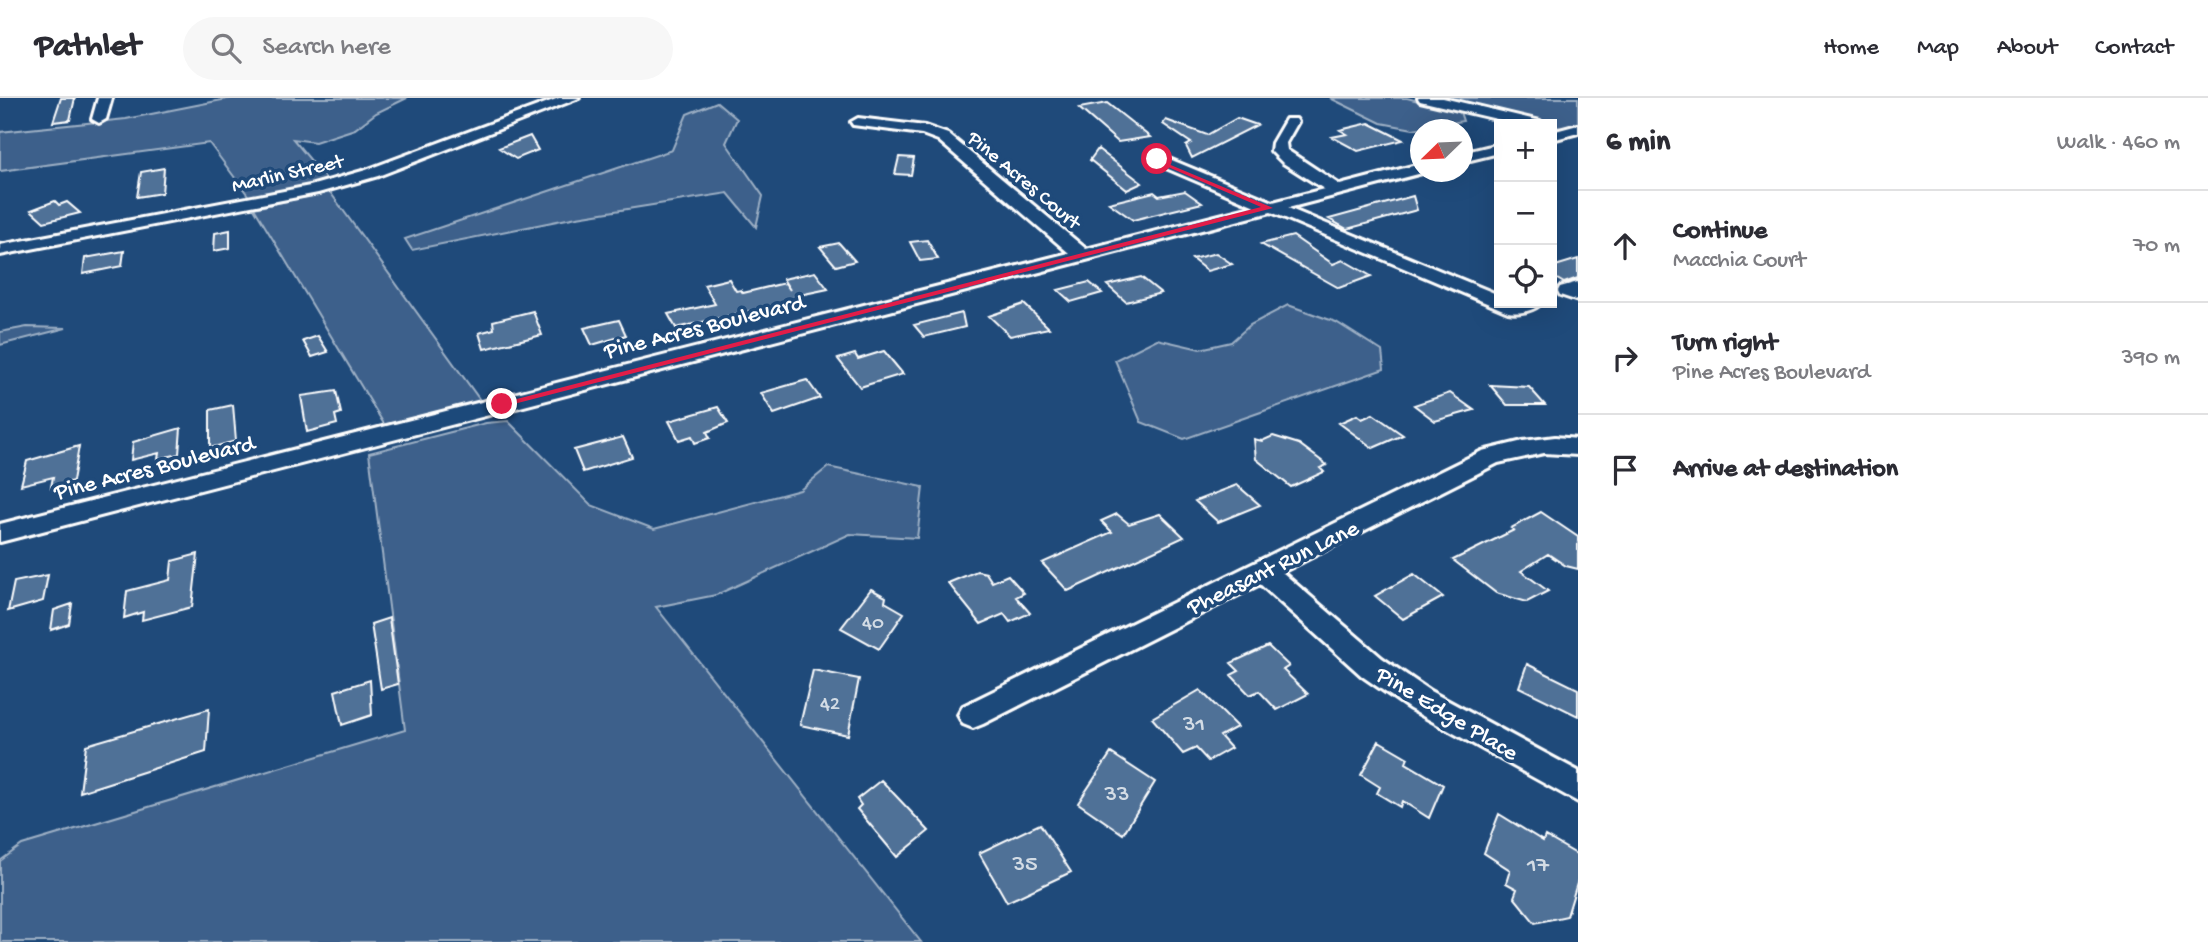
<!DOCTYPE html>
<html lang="en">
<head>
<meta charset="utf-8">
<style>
	body { margin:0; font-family:"Gochi Hand",sans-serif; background:#f7f7f7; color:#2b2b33 }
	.controls { position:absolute; right:21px; top:21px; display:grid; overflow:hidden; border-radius:0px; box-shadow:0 7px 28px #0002 }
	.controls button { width:63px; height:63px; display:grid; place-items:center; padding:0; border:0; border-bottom:2px solid #e1e1e2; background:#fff; color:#2b2b33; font:35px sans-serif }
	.compass { position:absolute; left:1410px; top:21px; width:63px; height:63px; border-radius:50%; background:#fff; box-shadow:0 7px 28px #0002; rotate:247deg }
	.stop { position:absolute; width:21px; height:21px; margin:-16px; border:5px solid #e11d48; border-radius:50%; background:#fff }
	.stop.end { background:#e11d48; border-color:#fff; box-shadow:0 2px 7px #0008 }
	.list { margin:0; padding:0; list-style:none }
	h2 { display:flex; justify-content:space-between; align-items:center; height:91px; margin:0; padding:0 28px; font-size:30px }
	h2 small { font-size:23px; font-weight:400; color:#7c7c81 }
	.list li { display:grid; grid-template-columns:46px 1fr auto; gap:21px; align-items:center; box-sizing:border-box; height:112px; padding:0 28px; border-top:2px solid #e1e1e2 }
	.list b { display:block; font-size:26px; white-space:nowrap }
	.list p { margin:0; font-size:23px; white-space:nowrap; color:#7c7c81 }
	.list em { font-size:23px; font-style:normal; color:#7c7c81 }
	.icon { flex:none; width:38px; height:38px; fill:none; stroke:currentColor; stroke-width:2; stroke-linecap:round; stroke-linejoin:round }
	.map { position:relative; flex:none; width:1578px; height:844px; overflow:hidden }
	header { display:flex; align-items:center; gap:42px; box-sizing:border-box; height:98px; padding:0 35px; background:#fff; border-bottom:2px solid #e1e1e2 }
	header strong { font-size:33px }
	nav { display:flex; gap:38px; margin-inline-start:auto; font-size:24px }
	.search { width:490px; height:63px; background:#f7f7f7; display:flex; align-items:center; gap:18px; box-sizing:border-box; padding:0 24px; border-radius:38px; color:#7c7c81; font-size:26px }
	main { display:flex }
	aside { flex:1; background:#fff }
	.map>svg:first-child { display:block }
	.green { fill:#3c618b; stroke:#9eb0c5; stroke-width:2 }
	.building { fill:#507197; stroke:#fff; stroke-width:2 }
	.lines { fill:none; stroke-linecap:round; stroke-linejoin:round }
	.minor-casing { stroke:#fff; stroke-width:6 }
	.minor { fill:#1f4a7a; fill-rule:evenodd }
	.route { fill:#e11d48 }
	.labels { text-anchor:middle; stroke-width:7; stroke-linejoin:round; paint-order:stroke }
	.far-street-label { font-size:21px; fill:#fff; stroke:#1f4a7a }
	.number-label { font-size:21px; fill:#d3dce5 }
	.street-label { font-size:24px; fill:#fff; stroke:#1f4a7a }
	.near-number-label { font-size:24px; fill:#d3dce5 }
</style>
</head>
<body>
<header>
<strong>Pathlet</strong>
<div class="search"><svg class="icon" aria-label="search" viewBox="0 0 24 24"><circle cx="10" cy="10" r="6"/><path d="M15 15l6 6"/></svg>Search here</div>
<nav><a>Home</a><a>Map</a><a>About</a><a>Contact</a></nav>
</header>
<main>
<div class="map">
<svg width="1578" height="844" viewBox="0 0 1578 844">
	<rect width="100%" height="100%" fill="#1f4a7a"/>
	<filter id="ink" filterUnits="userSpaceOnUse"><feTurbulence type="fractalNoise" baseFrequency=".0143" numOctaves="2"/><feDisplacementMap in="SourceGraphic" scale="14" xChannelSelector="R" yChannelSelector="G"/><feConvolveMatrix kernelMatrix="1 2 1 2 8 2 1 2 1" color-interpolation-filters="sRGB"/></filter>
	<g filter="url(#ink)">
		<path class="green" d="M 232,0 L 407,0 L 376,15 L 355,31 L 315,44 L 293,41 L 328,83 L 250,100 L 209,45 L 0,73 L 0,34 L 126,21 Z
			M 1330,0 L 1407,0 L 1460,14 L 1463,23 L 1413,31 L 1381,25 Z
			M 1436,0 L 1578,0 L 1578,34 Z
			M 717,4 L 737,21 L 726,45 L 763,98 L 756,129 L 728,95 L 577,119 L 412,152 L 405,141 L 672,52 L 687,16 Z
			M 330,94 L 482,305 L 387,331 L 254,110 Z
			M 1288,207 L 1336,224 L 1382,253 L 1384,271 L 1184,341 L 1141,324 L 1115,262 L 1157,241 L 1200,251 L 1231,244 L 1250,227 Z
			M 27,229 L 66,230 L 0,247 L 0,234 Z
			M 508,323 L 591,407 L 654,431 L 800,392 L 828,369 L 923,389 L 917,440 L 850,436 L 716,497 L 656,509 L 921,844 L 0,844 L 0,763 L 22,747 L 405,632 L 369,355 L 486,325 Z"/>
		<path class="building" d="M 61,0 L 75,0 L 70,22 L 53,24 Z
			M 1107,5 L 1150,39 L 1118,44 L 1079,10 Z
			M 1237,20 L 1257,27 L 1192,60 L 1186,48 L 1191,45 L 1163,26 L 1166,22 L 1207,37 Z
			M 1369,25 L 1403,42 L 1358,53 L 1332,39 L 1347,36 L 1340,32 Z
			M 530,38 L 538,52 L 516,61 L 499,50 Z
			M 1098,51 L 1142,85 L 1127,92 L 1090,62 Z
			M 899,59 L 914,60 L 911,77 L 895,76 Z
			M 164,70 L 162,95 L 137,99 L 141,74 Z
			M 1185,93 L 1202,105 L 1133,122 L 1109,105 L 1154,94 L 1159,98 Z
			M 1413,98 L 1417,112 L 1347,131 L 1329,121 Z
			M 55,103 L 59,107 L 67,104 L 80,115 L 44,124 L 31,112 Z
			M 230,132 L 230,150 L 214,153 L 215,135 Z
			M 1293,138 L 1333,166 L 1343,162 L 1371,178 L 1339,190 L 1261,146 Z
			M 927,142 L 938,161 L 920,163 L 910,144 Z
			M 839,145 L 855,163 L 836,168 L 820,149 Z
			M 124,153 L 122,168 L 83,176 L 85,160 Z
			M 1216,155 L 1232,166 L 1207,173 L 1192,161 Z
			M 1578,161 L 1578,180 L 1564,185 L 1552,178 L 1552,169 Z
			M 815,174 L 828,191 L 795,198 L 798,202 L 676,230 L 668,216 L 715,206 L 704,187 L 729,181 L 736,193 L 741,192 L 743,195 L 785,185 L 790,192 L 783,181 Z
			M 1141,179 L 1161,195 L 1126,204 L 1107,187 Z
			M 1089,184 L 1102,195 L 1071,204 L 1058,192 Z
			M 1024,206 L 1049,230 L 1010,238 L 989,218 Z
			M 533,213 L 542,237 L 484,251 L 479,235 L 494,231 L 493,223 Z
			M 962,215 L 965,229 L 924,239 L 914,227 Z
			M 619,222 L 626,237 L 592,247 L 584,230 Z
			M 318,238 L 328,254 L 312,259 L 303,243 Z
			M 884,253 L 903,276 L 860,289 L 838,261 L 855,256 L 858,261 Z
			M 807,282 L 820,300 L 774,316 L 761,295 Z
			M 1490,287 L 1529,289 L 1545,307 L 1507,307 Z
			M 336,293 L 341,315 L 335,317 L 337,326 L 307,334 L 301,298 Z
			M 1450,295 L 1474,312 L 1435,323 L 1414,307 Z
			M 233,307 L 236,343 L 210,350 L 210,312 Z
			M 718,309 L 728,325 L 707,334 L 710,340 L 695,345 L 692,338 L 679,342 L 669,323 Z
			M 1373,316 L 1403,337 L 1373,350 L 1339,325 L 1357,317 L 1362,321 Z
			M 181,330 L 179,356 L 158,361 L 159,355 L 131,362 L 133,344 Z
			M 1273,338 L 1299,346 L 1327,367 L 1320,370 L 1324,374 L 1291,389 L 1256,361 L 1254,341 L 1262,343 Z
			M 623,339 L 632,359 L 583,374 L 574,352 Z
			M 79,348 L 73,383 L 51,389 L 53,379 L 21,387 L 27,363 Z
			M 1237,387 L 1260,407 L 1218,424 L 1195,403 Z
			M 1541,414 L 1578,439 L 1578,471 L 1566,468 L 1548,456 L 1521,473 L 1548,493 L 1527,504 L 1496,495 L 1453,462 L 1514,432 L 1511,430 Z
			M 1117,416 L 1129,426 L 1160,416 L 1184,439 L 1068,493 L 1042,465 L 1112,434 L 1101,423 Z
			M 198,456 L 192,509 L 142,522 L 143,514 L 124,520 L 127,493 L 170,482 L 172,463 Z
			M 977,473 L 986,475 L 992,484 L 1008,477 L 1024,495 L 1016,499 L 1030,515 L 1010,524 L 1004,516 L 981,526 L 948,485 Z
			M 1414,476 L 1443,499 L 1403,521 L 1375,498 Z
			M 48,477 L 43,503 L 8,513 L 14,484 Z
			M 871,491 L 886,499 L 885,504 L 904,515 L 879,551 L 841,530 Z
			M 72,506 L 69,526 L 51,532 L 54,512 Z
			M 389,520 L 398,586 L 381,591 L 371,526 Z
			M 1268,548 L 1289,568 L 1283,572 L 1308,596 L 1277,612 L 1259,593 L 1250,597 L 1231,577 L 1239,573 L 1231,565 Z
			M 1527,566 L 1578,591 L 1578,618 L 1519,589 Z
			M 813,572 L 859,581 L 848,637 L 800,627 Z
			M 370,582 L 372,617 L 342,627 L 335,593 Z
			M 1200,592 L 1237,629 L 1220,638 L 1231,650 L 1208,663 L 1196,650 L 1183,656 L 1152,620 Z
			M 209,611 L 206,654 L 80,694 L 86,647 Z
			M 1379,643 L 1408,660 L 1406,665 L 1443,687 L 1429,720 L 1402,703 L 1400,709 L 1377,695 L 1380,689 L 1361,677 Z
			M 1111,655 L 1155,684 L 1123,736 L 1078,705 Z
			M 881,682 L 929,733 L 897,759 L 857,711 L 861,707 L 857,701 Z
			M 1499,716 L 1543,743 L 1545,738 L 1578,757 L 1578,782 L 1567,818 L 1535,825 L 1514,799 L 1517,791 L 1506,785 L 1510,772 L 1484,755 Z
			M 1040,726 L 1071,774 L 1007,804 L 979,755 Z"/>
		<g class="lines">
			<defs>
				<path id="minor" d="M 98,0 L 112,0 L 106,21 L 99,25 L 92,21 Z
					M 559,0 L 579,0 L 378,78 L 318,95 L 0,157 L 0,147 L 310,88 L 366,72 Z
					M 1418,0 L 1443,0 L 1540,23 L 1542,26 L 1518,26 L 1420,3 Z
					M 858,20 L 925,28 L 948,36 L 1086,151 L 1255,108 L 1152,64 L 1149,61 L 1152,58 L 1162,58 L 1273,104 L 1324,91 L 1283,65 L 1271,53 L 1272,45 L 1286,21 L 1296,21 L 1298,24 L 1286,45 L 1287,52 L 1340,87 L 1420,66 L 1420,74 L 1426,74 L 1288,110 L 1499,197 L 1499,205 L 1541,205 C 1535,213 1518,216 1508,214 L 1271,114 L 0,444 L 0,426 L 1069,155 L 938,42 L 922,36 L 853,27 L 851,24 Z
					M 1578,27 L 1578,35 L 1552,42 L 1552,34 Z
					M 1499,46 L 1499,55 L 1462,64 L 1462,55 Z
					M 1578,184 L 1578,203 L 1560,197 L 1558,193 L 1560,189 Z
					M 1555,339 L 1578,341 L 1578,357 L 1544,355 L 1498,365 L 1282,474 L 1382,560 L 1430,593 L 1578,673 L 1578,704 L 1410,611 L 1362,578 L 1260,486 L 983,626 L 973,630 L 963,626 L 958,617 L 963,608 L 1482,353 L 1523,343 Z"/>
			</defs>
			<use href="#minor" class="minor-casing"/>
			<use href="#minor" class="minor"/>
		</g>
	</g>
	<path class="route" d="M 1154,60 L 1273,110 L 502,309 L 497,306 L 1261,109 L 1154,63 Z"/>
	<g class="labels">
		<g class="far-street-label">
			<text transform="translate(287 74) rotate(-13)" y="7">Marlin Street</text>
			<text transform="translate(1025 81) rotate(40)" y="7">Pine Acres Court</text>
		</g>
		<g class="number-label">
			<text x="873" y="530">40</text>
			<text x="830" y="611">42</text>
		</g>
		<g class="street-label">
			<text transform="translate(704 227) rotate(-14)" y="8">Pine Acres Boulevard</text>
			<text transform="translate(154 368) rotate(-14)" y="8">Pine Acres Boulevard</text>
			<text transform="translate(1272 468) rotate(-26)" y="8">Pheasant Run Lane</text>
			<text transform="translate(1448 614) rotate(31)" y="8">Pine Edge Place</text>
		</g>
		<g class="near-number-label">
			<text x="1194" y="632">31</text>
			<text x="1117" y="702">33</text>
			<text x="1025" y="772">35</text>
			<text x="1538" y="773">17</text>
		</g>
	</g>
</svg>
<div class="controls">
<button>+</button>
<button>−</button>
<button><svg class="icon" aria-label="locate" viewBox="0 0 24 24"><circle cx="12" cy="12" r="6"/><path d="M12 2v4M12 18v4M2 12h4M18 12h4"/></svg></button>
</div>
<svg class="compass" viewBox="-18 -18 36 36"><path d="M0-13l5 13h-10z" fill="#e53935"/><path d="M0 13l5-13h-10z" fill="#7c7c81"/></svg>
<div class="stop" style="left:1157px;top:61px"></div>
<div class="stop end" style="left:502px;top:306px"></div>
</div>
<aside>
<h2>6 min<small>Walk · 460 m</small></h2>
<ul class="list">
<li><svg class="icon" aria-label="ahead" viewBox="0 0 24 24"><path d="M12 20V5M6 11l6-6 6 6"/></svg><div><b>Continue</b><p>Macchia Court</p></div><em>70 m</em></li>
<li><svg class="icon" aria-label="right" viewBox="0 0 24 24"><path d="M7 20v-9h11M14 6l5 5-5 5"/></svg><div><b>Turn right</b><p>Pine Acres Boulevard</p></div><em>390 m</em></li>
<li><svg class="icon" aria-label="arrive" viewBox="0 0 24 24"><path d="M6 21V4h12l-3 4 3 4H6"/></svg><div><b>Arrive at destination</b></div></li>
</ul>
</aside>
</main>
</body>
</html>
